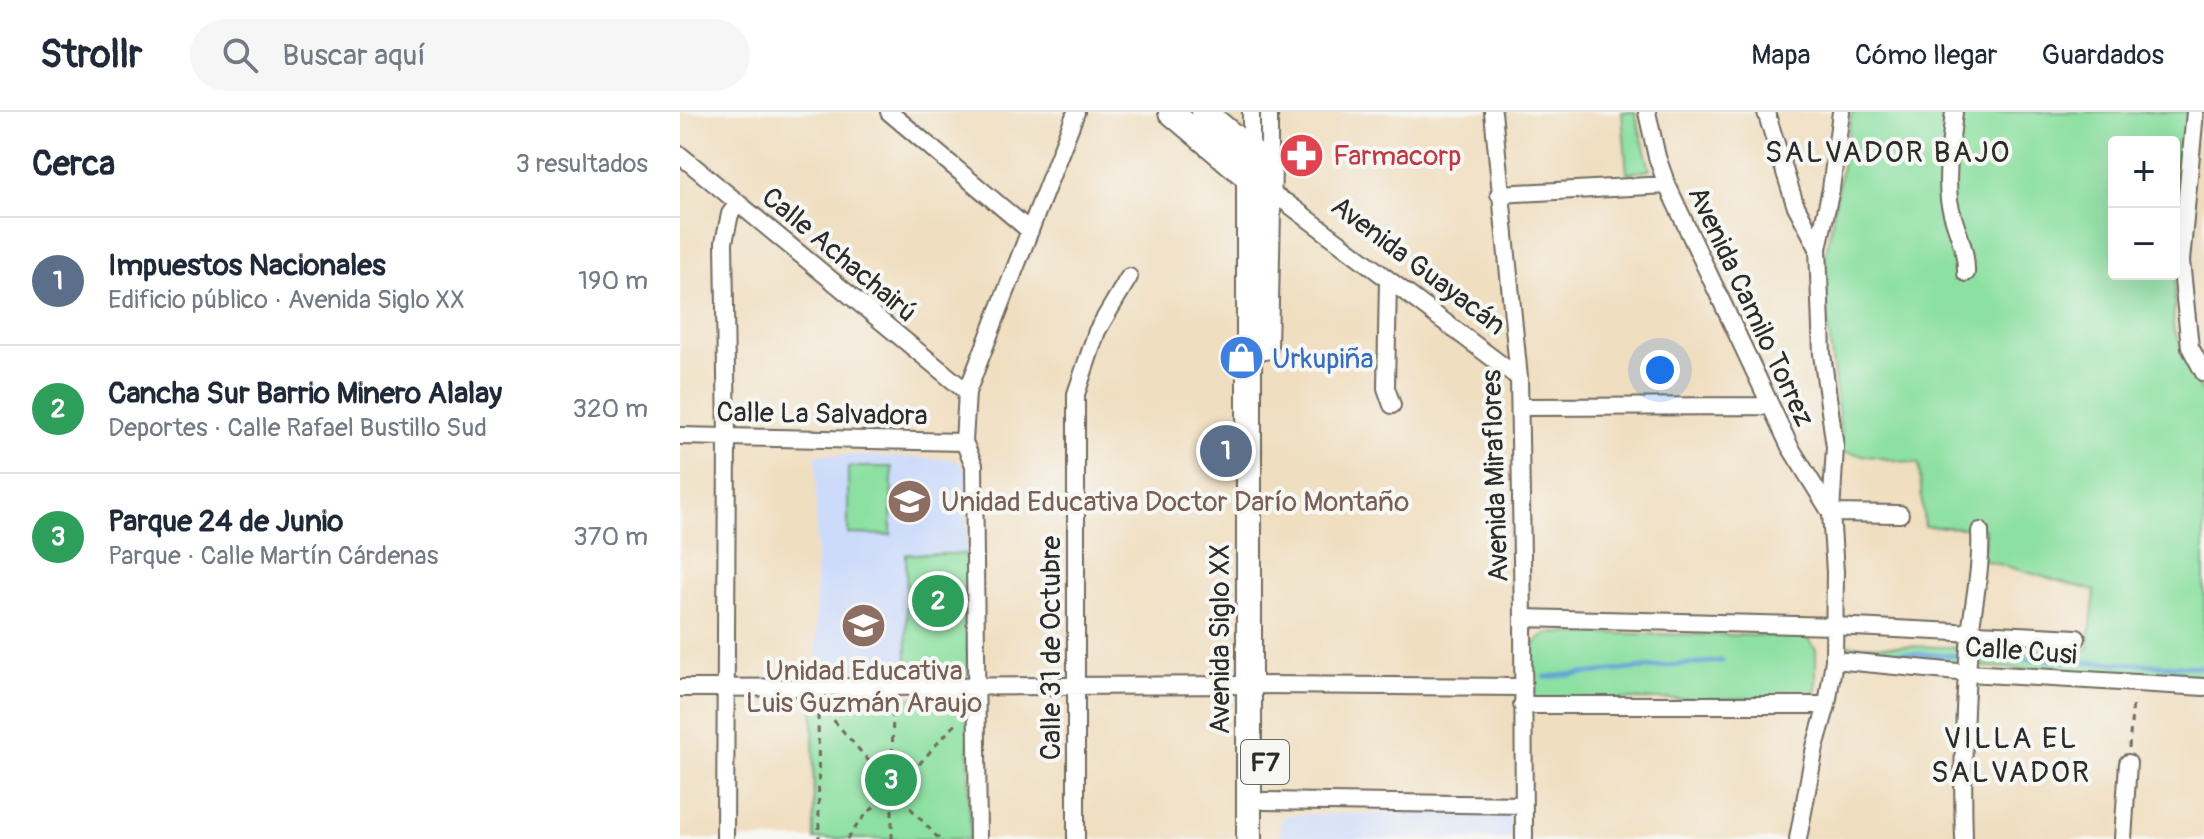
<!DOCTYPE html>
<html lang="es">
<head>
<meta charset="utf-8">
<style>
	body { margin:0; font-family:Pangolin,sans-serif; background:#f6f6f7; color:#1f2937 }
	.controls { position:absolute; right:24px; top:24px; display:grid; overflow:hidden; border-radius:8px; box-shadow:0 8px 32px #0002 }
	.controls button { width:72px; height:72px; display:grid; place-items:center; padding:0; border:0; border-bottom:2px solid #e0e1e3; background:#fff; color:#1f2937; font:40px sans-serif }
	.you { position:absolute; left:980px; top:258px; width:28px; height:28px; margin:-20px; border:6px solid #fff; border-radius:50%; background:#1a73e8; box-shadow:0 0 0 12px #1a73e833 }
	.badge { display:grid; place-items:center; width:52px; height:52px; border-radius:50%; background:#0b8043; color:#fff; font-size:26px; font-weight:700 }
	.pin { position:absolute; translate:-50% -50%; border:4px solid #fff; box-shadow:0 2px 8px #0006 }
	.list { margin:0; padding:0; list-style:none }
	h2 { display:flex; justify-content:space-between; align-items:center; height:104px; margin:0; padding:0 32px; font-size:34px }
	h2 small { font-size:26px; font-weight:400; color:#747a83 }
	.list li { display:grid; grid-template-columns:52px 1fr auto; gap:24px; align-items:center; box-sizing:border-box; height:128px; padding:0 32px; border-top:2px solid #e0e1e3 }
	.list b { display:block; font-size:30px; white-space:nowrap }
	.list p { margin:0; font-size:26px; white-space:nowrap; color:#747a83 }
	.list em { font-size:26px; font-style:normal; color:#747a83 }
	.icon { flex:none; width:44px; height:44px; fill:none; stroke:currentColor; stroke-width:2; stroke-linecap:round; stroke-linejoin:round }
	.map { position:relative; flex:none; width:1524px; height:727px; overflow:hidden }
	header { display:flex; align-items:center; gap:48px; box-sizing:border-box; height:112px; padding:0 40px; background:#fff; border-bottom:2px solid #e0e1e3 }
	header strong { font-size:38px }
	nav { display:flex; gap:44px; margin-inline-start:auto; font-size:28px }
	.search { width:560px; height:72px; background:#f6f6f7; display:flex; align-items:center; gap:20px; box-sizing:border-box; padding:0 28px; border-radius:44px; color:#747a83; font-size:30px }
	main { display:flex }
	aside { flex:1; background:#fff }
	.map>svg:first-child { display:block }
	.built { fill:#cddbfa }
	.green { fill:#8ce0a1; stroke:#5c8666; stroke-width:2; fill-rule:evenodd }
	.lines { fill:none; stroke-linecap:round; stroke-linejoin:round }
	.stream { stroke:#64a4d7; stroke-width:5 }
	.minor-casing { stroke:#706a5f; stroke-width:20 }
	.highway-casing { stroke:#706a5f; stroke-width:28 }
	.path { stroke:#706a5f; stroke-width:3; stroke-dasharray:6 6; stroke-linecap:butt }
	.minor { stroke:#fff; stroke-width:16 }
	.highway { stroke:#fff; stroke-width:24 }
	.labels { text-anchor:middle; stroke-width:8; stroke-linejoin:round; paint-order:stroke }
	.shield { fill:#f6f6f2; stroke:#686867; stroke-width:2 }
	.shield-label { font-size:26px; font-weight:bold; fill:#2b2b2b }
	.health-label { font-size:28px; fill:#be3a42; stroke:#f6f6f2; text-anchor:start }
	.street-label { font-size:28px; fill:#2b2b2b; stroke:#f6f6f2 }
	.shop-label { font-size:28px; fill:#366cbe; stroke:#f6f6f2; text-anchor:start }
	.education-label { font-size:28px; fill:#785e54; stroke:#f6f6f2; text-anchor:start }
	.neighbourhood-label { font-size:30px; letter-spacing:2px; fill:#2b2b2b; stroke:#f6f6f2 }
</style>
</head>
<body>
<header>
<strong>Strollr</strong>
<div class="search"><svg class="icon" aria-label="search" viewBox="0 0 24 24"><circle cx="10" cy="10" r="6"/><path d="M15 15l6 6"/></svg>Buscar aquí</div>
<nav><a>Mapa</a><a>Cómo llegar</a><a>Guardados</a></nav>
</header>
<main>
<aside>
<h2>Cerca<small>3 resultados</small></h2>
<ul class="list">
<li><span class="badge" style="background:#5c6f8a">1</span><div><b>Impuestos Nacionales</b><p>Edificio público · Avenida Siglo XX</p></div><em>190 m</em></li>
<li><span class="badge" style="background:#2e9e5b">2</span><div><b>Cancha Sur Barrio Minero Alalay</b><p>Deportes · Calle Rafael Bustillo Sud</p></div><em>320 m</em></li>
<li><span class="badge" style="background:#2e9e5b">3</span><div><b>Parque 24 de Junio</b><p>Parque · Calle Martín Cárdenas</p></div><em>370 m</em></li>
</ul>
</aside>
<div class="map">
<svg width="1524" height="727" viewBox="0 0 1524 727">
	<rect width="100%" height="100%" fill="#f6f6f2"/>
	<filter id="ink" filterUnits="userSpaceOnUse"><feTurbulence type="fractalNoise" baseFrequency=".0125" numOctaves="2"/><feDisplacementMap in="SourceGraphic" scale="16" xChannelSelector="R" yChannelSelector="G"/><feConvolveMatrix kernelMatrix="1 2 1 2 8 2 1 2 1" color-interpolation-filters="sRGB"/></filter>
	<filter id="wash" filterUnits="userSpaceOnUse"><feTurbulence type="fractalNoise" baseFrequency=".006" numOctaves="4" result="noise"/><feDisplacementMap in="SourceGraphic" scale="32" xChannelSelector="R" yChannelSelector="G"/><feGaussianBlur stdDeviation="1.8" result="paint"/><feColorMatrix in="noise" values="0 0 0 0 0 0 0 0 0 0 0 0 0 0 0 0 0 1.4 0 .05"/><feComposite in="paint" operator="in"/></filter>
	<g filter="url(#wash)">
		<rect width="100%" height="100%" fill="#f0dec0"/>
		<path class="built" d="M 136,342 L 273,347 L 287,357 L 287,442 L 226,443 L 227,560 L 136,560 Z
			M 830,699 L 830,727 L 600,727 L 600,711 L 605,703 Z"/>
		<path class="green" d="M 942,0 L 955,0 L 970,58 L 947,61 Z
			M 1172,0 L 1509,0 L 1498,106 L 1493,215 L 1515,269 L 1524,282 L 1524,568 L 1166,546 L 1166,533 L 1408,538 L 1415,479 L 1303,448 L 1305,417 L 1244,414 L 1239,352 L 1163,340 L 1147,204 L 1144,152 ZM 1434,30 L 1494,30 L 1494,162 L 1434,162 Z
			M 168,355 L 212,355 L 211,423 L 168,422 Z
			M 226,442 L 287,442 L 288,564 L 227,565 Z
			M 872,521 L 1125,524 L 1136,537 L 1136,578 L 1130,586 L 850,588 C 850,564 841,528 872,521 Z
			M 133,585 L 288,586 L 290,727 L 134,727 Z"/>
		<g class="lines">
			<path class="stream" d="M 1173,539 L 1524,555
				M 865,565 L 1042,549"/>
		</g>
	</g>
	<g filter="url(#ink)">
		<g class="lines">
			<defs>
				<path id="minor" d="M 209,0 L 350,119
					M 813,0 L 839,266 L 843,506 L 844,727
					M 967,0 L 977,45 L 987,73 L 1110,335 L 1151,401
					M 1086,0 L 1115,92 L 1138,136
					M 1274,0 C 1271,29 1266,59 1269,88 C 1273,114 1287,134 1286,161
					M 1515,0 L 1501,149 L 1510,235 L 1524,261
					M 571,42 L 571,0
					M 0,43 L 287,280
					M 589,54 L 589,0
					M 584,78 L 607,91 L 839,266
					M 819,82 L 987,73
					M 708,168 L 706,276 L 712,293
					M 840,295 L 1090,294
					M 0,324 L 284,330
					M 1151,401 L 1220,402
					M 843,506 L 1154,514 L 1397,526
					M 1154,548 L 1288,561 L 1524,575
					M 0,576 L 569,573 L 842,575
					M 842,593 L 1147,593
					M 584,689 L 844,693
					M 45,727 L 47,326 L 44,130 L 50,102 L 58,91
					M 298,727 L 294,353 L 284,330 L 287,280 L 396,0
					M 396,727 L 396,282 L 417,219 L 449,165
					M 1118,727 L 1135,635 L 1147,593 L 1154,548 L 1155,460 L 1151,401 L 1155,335 L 1142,242 L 1138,136 L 1151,77 L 1161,0
					M 1284,727 C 1282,660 1284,590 1290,523 C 1294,487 1302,455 1300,419
					M 1443,727 L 1448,651"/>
				<path id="highway" d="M 491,0 L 569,66 L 569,727
					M 524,0 L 589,54 L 585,235"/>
			</defs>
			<use href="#minor" class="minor-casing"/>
			<use href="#highway" class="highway-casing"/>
			<path class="path" d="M 138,590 L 206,669
				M 138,591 L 139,727
				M 1449,636 L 1453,588
				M 212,666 L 213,590
				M202 678a12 12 0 1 1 24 0a12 12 0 1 1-24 0Z
				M 222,669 C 243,651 258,627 280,609
				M 222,687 L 259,727
				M 167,727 L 181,708 L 204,685
				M 212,727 L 212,691"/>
			<use href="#minor" class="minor"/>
			<use href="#highway" class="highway"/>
		</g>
	</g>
	<defs>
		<symbol id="pharmacy-disc" viewBox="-11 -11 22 22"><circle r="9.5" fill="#e0444e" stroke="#f6f6f2"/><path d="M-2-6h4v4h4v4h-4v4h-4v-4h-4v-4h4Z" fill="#fff"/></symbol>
		<symbol id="shop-disc" viewBox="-11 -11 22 22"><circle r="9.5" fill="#3f7fe0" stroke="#f6f6f2"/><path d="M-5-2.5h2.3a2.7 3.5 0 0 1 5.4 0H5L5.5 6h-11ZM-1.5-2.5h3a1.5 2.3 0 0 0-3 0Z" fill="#fff"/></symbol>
		<symbol id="school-disc" viewBox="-11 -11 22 22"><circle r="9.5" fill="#8d6e63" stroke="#f6f6f2"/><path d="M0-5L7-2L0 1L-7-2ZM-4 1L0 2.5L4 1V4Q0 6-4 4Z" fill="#fff"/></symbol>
	</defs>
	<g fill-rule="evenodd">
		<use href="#pharmacy-disc" x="596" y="18" width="51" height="51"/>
		<use href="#shop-disc" x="536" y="220" width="51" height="51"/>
		<use href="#school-disc" x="204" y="364" width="51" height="51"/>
		<use href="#school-disc" x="158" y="488" width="51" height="51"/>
	</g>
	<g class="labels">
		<rect class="shield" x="561" y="628" width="48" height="44" rx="6"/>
		<g class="shield-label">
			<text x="585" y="659">F7</text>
		</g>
		<g class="health-label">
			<text x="653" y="53">Farmacorp</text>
		</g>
		<g class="street-label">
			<text transform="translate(160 142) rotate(40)" y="10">Calle Achachairú</text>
			<text transform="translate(739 153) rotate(37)" y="10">Avenida Guayacán</text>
			<text transform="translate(1072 194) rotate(65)" y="10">Avenida Camilo Torrez</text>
			<text transform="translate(142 301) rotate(1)" y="10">Calle La Salvadora</text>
			<text transform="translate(814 364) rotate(-92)" y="10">Avenida Miraflores</text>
			<text transform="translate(539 527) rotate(-90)" y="10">Avenida Siglo XX</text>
			<text transform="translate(370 536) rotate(-90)" y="10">Calle 31 de Octubre</text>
			<text transform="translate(1341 538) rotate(4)" y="10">Calle Cusi</text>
		</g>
		<g class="shop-label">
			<text x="592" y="256">Urkupiña</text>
		</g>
		<g class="education-label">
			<text x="261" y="399">Unidad Educativa Doctor Darío Montaño</text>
			<text x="184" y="568" text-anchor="middle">Unidad Educativa<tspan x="184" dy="32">Luis Guzmán Araujo</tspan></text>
		</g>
		<g class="neighbourhood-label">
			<text x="1208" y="50">SALVADOR BAJO</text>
			<text x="1331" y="636">VILLA EL<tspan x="1331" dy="34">SALVADOR</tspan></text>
		</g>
	</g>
</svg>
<div class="controls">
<button>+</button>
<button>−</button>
</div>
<div class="you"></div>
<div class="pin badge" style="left:546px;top:339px;background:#5c6f8a">1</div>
<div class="pin badge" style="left:258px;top:489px;background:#2e9e5b">2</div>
<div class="pin badge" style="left:211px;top:668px;background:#2e9e5b">3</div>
</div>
</main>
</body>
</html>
